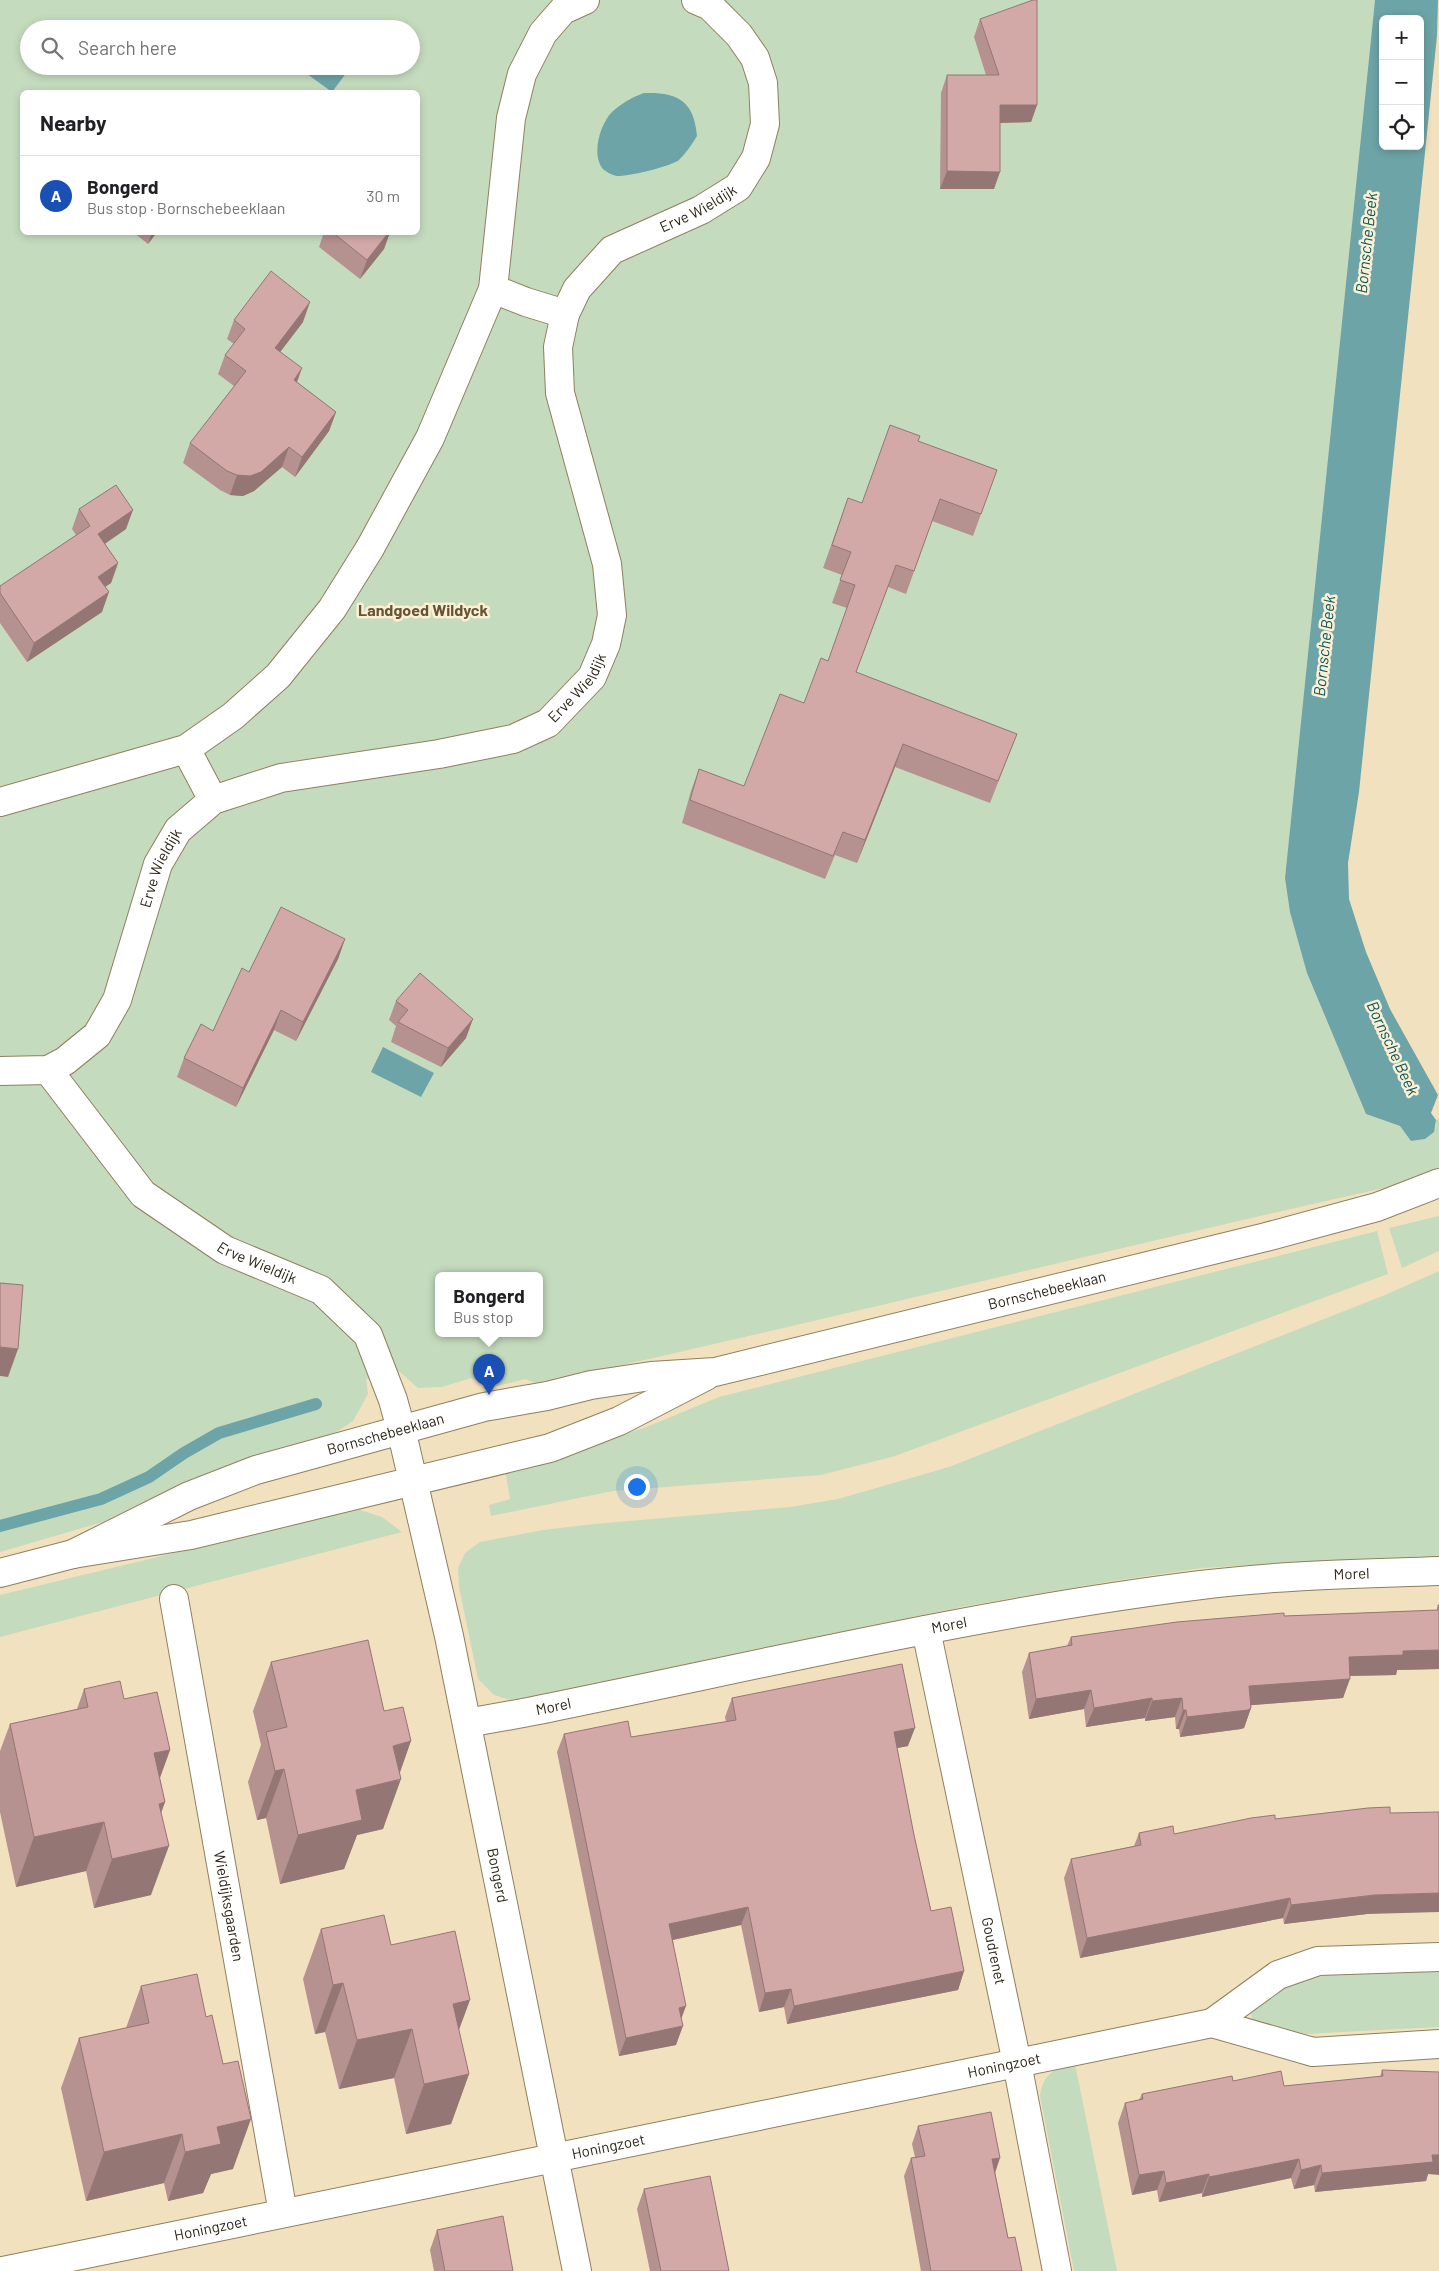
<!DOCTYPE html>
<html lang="en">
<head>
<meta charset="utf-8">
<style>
	body { margin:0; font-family:Barlow,sans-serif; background:#f6f6f6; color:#202124 }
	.controls { position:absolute; right:15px; top:15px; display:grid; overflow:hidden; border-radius:8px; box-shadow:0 2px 8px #0003 }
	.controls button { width:45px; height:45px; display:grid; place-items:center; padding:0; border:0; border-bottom:1px solid #e0e0e0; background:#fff; color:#202124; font:25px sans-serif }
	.you { position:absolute; left:636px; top:1486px; width:18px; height:18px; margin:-12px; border:4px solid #fff; border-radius:50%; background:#1a73e8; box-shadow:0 0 0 8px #1a73e833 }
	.badge { display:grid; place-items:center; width:32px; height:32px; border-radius:50%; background:#0b8043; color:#fff; font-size:16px; font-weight:700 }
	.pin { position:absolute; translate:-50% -41px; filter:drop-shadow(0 1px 2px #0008) }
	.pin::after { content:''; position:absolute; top:26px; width:18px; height:15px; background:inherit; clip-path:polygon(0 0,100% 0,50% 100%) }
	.popup { position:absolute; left:435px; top:1272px; width:108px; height:65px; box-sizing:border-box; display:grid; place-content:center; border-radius:8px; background:#fff; filter:drop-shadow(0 1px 4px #0005); font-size:16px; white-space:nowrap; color:#757577 }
	.popup b { font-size:19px; color:#202124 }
	.popup::after { content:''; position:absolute; left:50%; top:100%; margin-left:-10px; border:10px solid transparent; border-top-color:#fff }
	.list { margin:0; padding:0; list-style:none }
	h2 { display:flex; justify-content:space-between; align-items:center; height:65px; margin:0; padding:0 20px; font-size:21px }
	h2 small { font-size:16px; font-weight:400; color:#757577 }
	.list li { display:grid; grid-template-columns:32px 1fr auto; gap:15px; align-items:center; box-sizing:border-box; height:80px; padding:0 20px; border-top:1px solid #e0e0e0 }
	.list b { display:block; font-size:19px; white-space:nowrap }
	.list p { margin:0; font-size:16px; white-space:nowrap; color:#757577 }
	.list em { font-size:16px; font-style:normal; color:#757577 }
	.icon { flex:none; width:28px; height:28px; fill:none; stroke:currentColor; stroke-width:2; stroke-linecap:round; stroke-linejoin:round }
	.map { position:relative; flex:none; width:1439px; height:2271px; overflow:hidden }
	.search { position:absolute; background:#fff; box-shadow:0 2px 8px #0003; left:20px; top:20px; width:400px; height:55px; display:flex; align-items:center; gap:12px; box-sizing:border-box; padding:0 18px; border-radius:28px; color:#757577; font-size:19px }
	.panel { position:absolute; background:#fff; box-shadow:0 2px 8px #0003; left:20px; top:90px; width:400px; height:145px; border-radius:8px }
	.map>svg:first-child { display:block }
	.green { fill:#c5dbbe; fill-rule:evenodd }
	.water { fill:#6da4a8; fill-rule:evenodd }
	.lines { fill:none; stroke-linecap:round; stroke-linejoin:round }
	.stream { stroke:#6da4a8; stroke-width:12 }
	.street-casing { stroke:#8f7f5f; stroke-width:30 }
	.secondary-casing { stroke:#8f7f5f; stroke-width:30 }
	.street { stroke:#fff; stroke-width:28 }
	.secondary { stroke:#fff; stroke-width:28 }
	.wall { fill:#b59190 }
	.shaded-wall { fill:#947675 }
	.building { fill:#d3a9a7; stroke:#947675 }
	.labels { text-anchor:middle; stroke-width:5; stroke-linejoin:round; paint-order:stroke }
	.street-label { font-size:15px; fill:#2b2518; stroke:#fdefd3 }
	.water-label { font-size:16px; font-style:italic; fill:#02575c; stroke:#fdefd3 }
	.neighbourhood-label { font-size:16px; font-weight:bold; fill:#635536; stroke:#fdefd3 }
</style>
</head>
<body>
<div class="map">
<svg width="1439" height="2271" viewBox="0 0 1439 2271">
	<rect width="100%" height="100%" fill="#f2e1be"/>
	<path class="green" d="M 0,0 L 1375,0 L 1285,878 L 1307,973 L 1366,1114 L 1400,1126 L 1411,1141 L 1425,1139 L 1436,1126 L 1436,1120 L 1439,1119 L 1439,1172 L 1402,1184 C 1113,1248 827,1320 538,1384 L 525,1379 L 484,1389 L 481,1381 L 471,1378 L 442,1387 L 418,1388 L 400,1372 L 366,1379 L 368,1394 L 353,1421 L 327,1438 L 289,1447 L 186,1481 L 103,1522 L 0,1552 L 0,1376 L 8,1377 L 0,1289 ZM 29,29 L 411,29 L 411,66 L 29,66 ZM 22,92 L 418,92 L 418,232 L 22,232 ZM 439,1276 L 539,1276 L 539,1334 L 439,1334 Z
		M 1439,1216 L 1439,1251 L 1402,1268 L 1389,1228 Z
		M 1377,1231 L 1388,1274 L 895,1456 L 821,1475 L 613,1491 L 491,1516 L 489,1505 L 510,1499 L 505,1469 L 644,1428 L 719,1397 Z
		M 1439,1271 L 1439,1557 L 1373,1558 L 1202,1568 L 1119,1580 L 966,1606 L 540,1696 L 510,1700 L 494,1695 L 478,1679 L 459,1587 L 458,1568 L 465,1553 L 480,1542 L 543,1530 L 594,1524 L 790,1507 L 838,1499 L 949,1467 L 1385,1295 Z
		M 360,1510 L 382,1517 L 402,1532 L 0,1637 L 0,1595 L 290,1525 Z
		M 1410,1967 L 1439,1968 L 1439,2027 L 1306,2034 L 1252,2023 L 1251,2009 L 1291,1979 Z
		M 1075,2064 L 1117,2271 L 1074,2271 L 1040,2096 C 1043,2074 1054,2068 1075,2064 Z"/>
	<path class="water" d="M 1375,0 L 1438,0 L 1437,36 L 1359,792 L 1348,863 L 1349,899 L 1366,952 L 1390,1009 L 1438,1095 L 1431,1113 L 1436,1120 L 1434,1132 L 1425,1139 L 1411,1141 L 1400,1126 L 1366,1114 L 1307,973 L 1290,912 L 1285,878 ZM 1383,19 L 1420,19 L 1420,146 L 1383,146 Z
		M 296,66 L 340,66 L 347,72 L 332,92 Z
		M 644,93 C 678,92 694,101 697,136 C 692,144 686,153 679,160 C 672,166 627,177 617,176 C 614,176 606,172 603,169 C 591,155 600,124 612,112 C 621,104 632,97 644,93 Z
		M 383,1047 L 434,1073 L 421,1097 L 371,1072 Z"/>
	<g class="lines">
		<path class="stream" d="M 0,1526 L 101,1499 L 149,1477 L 184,1453 L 219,1433 L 316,1404"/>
		<defs>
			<g id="street">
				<path d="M 493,289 L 526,302 L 565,314"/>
				<path d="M 186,749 L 213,800"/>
				<path d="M 0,802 L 186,749 L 233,716 L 278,676 L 332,609 L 370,548 L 430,438 L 493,289 L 511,118 L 522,74 L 543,33 L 563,10 L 585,0"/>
				<path id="s1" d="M 48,1070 L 143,1194 L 225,1250 L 321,1290 L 368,1335 L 393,1400 L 401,1429 L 449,1636 L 577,2271"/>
				<path id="s2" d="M 0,1071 L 48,1070 L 65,1061 L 97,1035 L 117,1000 L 158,864 L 178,830 L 213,800 L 281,778 L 439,754 L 513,739 L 548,723 L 592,677 L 606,644 L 612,615 L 607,564 L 560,393 L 558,347 L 565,314 L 577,289 L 612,250 L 701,210 L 738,187 L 756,158 L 765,124 L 763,83 L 755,58 L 739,35 L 710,6 L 696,0"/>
				<path id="s3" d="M 174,1599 L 283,2213"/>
				<path id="s4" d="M 926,1630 L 1017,2063 L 1057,2271"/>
				<path id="s5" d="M 467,1723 L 523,1713 C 748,1668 973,1613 1201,1585 C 1280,1575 1360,1574 1439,1571"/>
				<path d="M 1212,2023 L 1278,1975 L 1318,1961 L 1439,1957"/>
				<path id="s6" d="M 3,2271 L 1212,2023 L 1313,2052 L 1439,2044"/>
			</g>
			<g id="secondary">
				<path id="s7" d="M 73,1554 L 189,1496 L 256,1470 L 484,1407 L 547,1396 L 591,1385 L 651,1376 L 715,1372 L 1266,1237 L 1377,1207 L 1439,1183"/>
				<path d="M 0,1573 L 73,1554 L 191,1535 L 550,1448 L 619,1421 L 706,1376"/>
			</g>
		</defs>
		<use href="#street" class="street-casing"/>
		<use href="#secondary" class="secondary-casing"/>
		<use href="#street" class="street"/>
		<use href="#secondary" class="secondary"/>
	</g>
	<path class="wall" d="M 980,19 L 1037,105 L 1031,122 L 1000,123 L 994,189 L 940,189 L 941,93 L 947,75 L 986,75 L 974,37 Z
		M 133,232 L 157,232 L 148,244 Z
		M 324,232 L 390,232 L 384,249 L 360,279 L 319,247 Z
		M 234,320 L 303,322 L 280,352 L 297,382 L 336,412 L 329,431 L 295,477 L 282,467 L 254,491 L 243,496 L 230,495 L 220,490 L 183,463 L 190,443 L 234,386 L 218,374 L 225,355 L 234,344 L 227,339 Z
		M 918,441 L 997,470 L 973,536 L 932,521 L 906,594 L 888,587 L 856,672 L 1017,734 L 990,803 L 895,767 L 857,863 L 835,855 L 825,879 L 682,823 L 691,791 L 699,769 L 744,786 L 804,703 L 828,661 L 847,608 L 832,603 L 842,575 L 823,568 L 848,498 L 862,503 Z
		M 79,509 L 126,529 L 105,544 L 118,563 L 111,583 L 105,587 L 102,612 L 27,662 L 0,623 L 0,586 L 76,535 L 72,529 Z
		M 345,939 L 338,959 L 296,1041 L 274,1030 L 236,1107 L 177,1077 L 184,1058 L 213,1031 L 249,972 Z
		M 396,1001 L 466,1038 L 441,1067 L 391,1042 L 396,1026 L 389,1020 Z
		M 1438,1605 L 1439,1605 L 1439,1669 L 1397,1670 L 1396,1675 L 1350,1676 L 1343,1698 L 1251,1705 L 1251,1708 L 1244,1728 L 1241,1729 L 1180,1737 L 1179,1729 L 1176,1729 L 1175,1717 L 1145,1721 L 1145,1718 L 1086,1727 L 1084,1709 L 1029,1719 L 1022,1672 L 1029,1653 L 1067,1646 L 1071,1637 L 1284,1616 L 1437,1610 Z
		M 271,1662 L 384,1711 L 400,1772 L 383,1829 L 357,1835 L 344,1869 L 280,1884 L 266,1818 L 257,1820 L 248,1782 L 261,1745 L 253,1711 Z
		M 84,1689 L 124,1699 L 170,1750 L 160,1778 L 165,1802 L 161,1813 L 151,1895 L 94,1908 L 86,1871 L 16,1887 L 0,1812 L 0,1751 L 10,1724 L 77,1709 Z
		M 732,1698 L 908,1746 L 897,1748 L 914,1835 L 931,1911 L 964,1971 L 958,1990 L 787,2024 L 784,2007 L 759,2012 L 741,1925 L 673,1940 L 681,2020 L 676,2045 L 619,2056 L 557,1752 L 564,1734 L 631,1737 L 726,1722 L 725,1717 Z
		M 1275,1819 L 1367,1914 L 1284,1924 L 1283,1918 L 1080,1958 L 1064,1878 L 1071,1859 L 1134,1846 L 1139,1833 L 1174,1834 Z
		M 321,1929 L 391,1945 L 459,2031 L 469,2074 L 451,2124 L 406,2134 L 394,2078 L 339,2089 L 325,2032 L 315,2034 L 303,1979 Z
		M 141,1986 L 233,2169 L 211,2174 L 203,2193 L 168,2201 L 164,2183 L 86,2201 L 61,2088 L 79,2038 L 126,2028 Z
		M 1382,2070 L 1428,2174 L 1426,2181 L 1315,2192 L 1314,2185 L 1294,2189 L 1291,2178 L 1202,2197 L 1202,2193 L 1159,2202 L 1157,2190 L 1132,2195 L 1118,2123 L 1125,2103 L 1139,2100 L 1142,2094 L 1233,2081 L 1284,2086 L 1380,2077 Z
		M 918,2126 L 995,2172 L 1008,2238 L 1022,2271 L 921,2271 L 904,2176 L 911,2158 L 915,2157 L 912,2144 Z
		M 644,2189 L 729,2271 L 650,2271 L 637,2209 Z
		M 437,2230 L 513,2271 L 434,2271 L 430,2250 Z"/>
	<path class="shaded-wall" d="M 1000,105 L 1037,105 L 1031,122 L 994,123 Z
		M 947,171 L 1000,172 L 994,189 L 940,189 Z
		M 152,232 L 157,232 L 148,244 Z
		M 389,232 L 390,232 L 384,249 L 360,279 L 367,260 Z
		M 310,302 L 303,322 L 268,368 L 275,348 Z
		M 302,368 L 295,388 L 294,380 Z
		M 336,412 L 329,431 L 295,477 L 302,457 Z
		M 289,447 L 282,467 L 254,491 L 243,496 L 230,495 L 237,475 Z
		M 133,510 L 126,529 L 91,553 L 98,534 Z
		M 118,563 L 111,583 L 91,596 L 98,577 Z
		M 109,592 L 102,612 L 27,662 L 34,643 Z
		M 903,744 L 895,767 L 857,863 L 865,840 Z
		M 345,939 L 338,959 L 296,1041 L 303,1022 Z
		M 281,1010 L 274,1030 L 236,1107 L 243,1088 Z
		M 473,1019 L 466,1038 L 441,1067 L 448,1048 Z
		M 0,1347 L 18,1349 L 8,1377 L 0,1376 Z
		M 1439,1650 L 1439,1669 L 1397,1670 L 1396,1675 L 1342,1676 L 1349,1657 L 1403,1651 Z
		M 1350,1679 L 1343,1698 L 1242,1706 L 1249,1686 Z
		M 1091,1690 L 1084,1709 L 1029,1719 L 1036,1699 Z
		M 1152,1698 L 1145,1718 L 1086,1727 L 1094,1708 Z
		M 1182,1698 L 1175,1717 L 1145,1721 L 1152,1701 Z
		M 1251,1708 L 1244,1728 L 1241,1729 L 1180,1737 L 1187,1717 Z
		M 1183,1710 L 1186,1710 L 1179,1729 L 1176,1729 Z
		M 915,1728 L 908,1746 L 887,1750 L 894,1732 Z
		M 411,1741 L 397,1781 L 401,1779 L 383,1829 L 357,1835 L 344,1869 L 280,1884 L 298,1835 L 356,1790 L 393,1746 Z
		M 170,1750 L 152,1799 L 154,1753 Z
		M 284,1769 L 266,1818 L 257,1820 L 275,1771 Z
		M 165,1802 L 147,1851 L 169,1846 L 151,1895 L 94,1908 L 112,1859 L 159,1804 Z
		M 104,1822 L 86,1871 L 16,1887 L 34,1837 Z
		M 1439,1893 L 1439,1912 L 1367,1914 L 1284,1924 L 1291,1905 L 1374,1895 Z
		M 1290,1898 L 1283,1918 L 1080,1958 L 1087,1938 Z
		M 748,1907 L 741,1925 L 663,1942 L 669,1924 Z
		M 964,1971 L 958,1990 L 787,2024 L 794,2006 Z
		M 343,1983 L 325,2032 L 315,2034 L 333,1985 Z
		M 791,1989 L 784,2007 L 759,2012 L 765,1993 Z
		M 470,2000 L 452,2049 L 453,2004 Z
		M 686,2006 L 679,2025 L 679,2008 Z
		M 683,2026 L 676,2045 L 619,2056 L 626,2038 Z
		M 412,2029 L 394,2078 L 339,2089 L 357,2040 Z
		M 469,2074 L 451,2124 L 406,2134 L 424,2084 Z
		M 251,2119 L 233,2169 L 211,2174 L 203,2193 L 168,2201 L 185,2152 L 217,2127 Z
		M 182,2134 L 164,2183 L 86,2201 L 104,2152 Z
		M 1432,2155 L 1439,2155 L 1439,2175 L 1428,2174 L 1426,2181 L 1315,2192 L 1322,2173 Z
		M 1000,2158 L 994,2176 L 992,2159 Z
		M 1299,2159 L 1291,2178 L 1202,2197 L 1209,2177 Z
		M 1321,2165 L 1314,2185 L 1294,2189 L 1301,2170 Z
		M 1164,2171 L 1157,2190 L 1132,2195 L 1139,2175 Z
		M 1209,2174 L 1202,2193 L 1159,2202 L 1166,2183 Z"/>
	<path class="building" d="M 1033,0 L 1037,0 L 1037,105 L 1000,105 L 1000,172 L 947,171 L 947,75 L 999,75 L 980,19 Z
		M 332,232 L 389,232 L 367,260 Z
		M 271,271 L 310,302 L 275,348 L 302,368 L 294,380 L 336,412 L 302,457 L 289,447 L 261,472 L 250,476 L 237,475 L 227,471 L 190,443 L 246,371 L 225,355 L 245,329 L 234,320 Z
		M 890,425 L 920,436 L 918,441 L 997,470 L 981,514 L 940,499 L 914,571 L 896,565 L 856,672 L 1017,734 L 998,781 L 903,744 L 865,840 L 843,832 L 833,856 L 690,800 L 699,769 L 744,786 L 780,694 L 804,703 L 821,658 L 828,661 L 855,585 L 840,580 L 851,552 L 832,545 L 848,498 L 862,503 Z
		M 116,485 L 133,510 L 98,534 L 118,563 L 98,577 L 109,592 L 34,643 L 0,593 L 0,586 L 90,526 L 79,509 Z
		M 281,907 L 345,939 L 303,1022 L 281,1010 L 243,1088 L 184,1058 L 201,1024 L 213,1031 L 242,968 L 249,972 Z
		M 420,973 L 473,1019 L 448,1048 L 398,1022 L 408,1010 L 396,1001 Z
		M 0,1283 L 23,1285 L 18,1349 L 0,1347 Z
		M 1438,1605 L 1439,1605 L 1439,1650 L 1403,1651 L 1403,1655 L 1349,1657 L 1350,1679 L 1249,1686 L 1251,1708 L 1248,1710 L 1187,1717 L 1186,1710 L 1183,1710 L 1182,1698 L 1152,1701 L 1152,1698 L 1094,1708 L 1091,1690 L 1036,1699 L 1029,1653 L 1072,1645 L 1071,1637 L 1177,1622 L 1284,1613 L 1284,1616 L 1438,1610 Z
		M 368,1640 L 384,1711 L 403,1707 L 411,1741 L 393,1746 L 401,1779 L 356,1790 L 362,1820 L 298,1835 L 284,1769 L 275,1771 L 266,1732 L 287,1727 L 271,1662 Z
		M 902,1664 L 915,1728 L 894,1732 L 914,1835 L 931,1911 L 951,1907 L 964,1971 L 794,2006 L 791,1989 L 765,1993 L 748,1907 L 669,1924 L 686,2006 L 679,2008 L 683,2026 L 626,2038 L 564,1734 L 628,1721 L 631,1737 L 736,1720 L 732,1698 Z
		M 120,1681 L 124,1699 L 157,1692 L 170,1750 L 154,1753 L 165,1802 L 159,1804 L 169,1846 L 112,1859 L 104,1822 L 34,1837 L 10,1724 L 88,1707 L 84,1689 Z
		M 1390,1807 L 1390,1813 L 1439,1812 L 1439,1893 L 1374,1895 L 1291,1905 L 1290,1898 L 1087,1938 L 1071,1859 L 1141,1845 L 1139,1833 L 1173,1826 L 1174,1834 L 1251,1818 L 1275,1815 L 1275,1819 L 1368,1808 Z
		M 384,1915 L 391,1945 L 455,1931 L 470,2000 L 453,2004 L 469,2074 L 424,2084 L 412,2029 L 357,2040 L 343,1983 L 333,1985 L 321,1929 Z
		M 197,1974 L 206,2017 L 212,2015 L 223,2064 L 238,2061 L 251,2119 L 217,2127 L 221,2144 L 185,2152 L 182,2134 L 104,2152 L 79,2038 L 149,2023 L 141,1986 Z
		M 1382,2070 L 1439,2072 L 1439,2155 L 1432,2155 L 1433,2162 L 1322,2173 L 1321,2165 L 1301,2170 L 1299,2159 L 1209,2177 L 1209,2174 L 1166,2183 L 1164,2171 L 1139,2175 L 1125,2103 L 1143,2099 L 1142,2094 L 1232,2076 L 1233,2081 L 1281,2071 L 1284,2086 L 1383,2076 Z
		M 991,2112 L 1000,2158 L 992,2159 L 1008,2238 L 1015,2237 L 1022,2271 L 931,2271 L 911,2158 L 925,2156 L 918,2126 Z
		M 710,2176 L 729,2271 L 661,2271 L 644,2189 Z
		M 503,2216 L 513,2271 L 445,2271 L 437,2230 Z"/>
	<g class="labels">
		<g class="street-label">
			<text dy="5" stroke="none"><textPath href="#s2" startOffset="1335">Erve Wieldijk</textPath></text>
			<text dy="5" stroke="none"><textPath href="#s2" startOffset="768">Erve Wieldijk</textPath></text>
			<text dy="5" stroke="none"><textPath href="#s2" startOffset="288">Erve Wieldijk</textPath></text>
			<text dy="5" stroke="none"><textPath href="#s1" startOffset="290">Erve Wieldijk</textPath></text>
			<text dy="5" stroke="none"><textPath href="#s7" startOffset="1014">Bornschebeeklaan</textPath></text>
			<text dy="5" stroke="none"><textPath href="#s7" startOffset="336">Bornschebeeklaan</textPath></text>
			<text dy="5" stroke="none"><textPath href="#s5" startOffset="898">Morel</textPath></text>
			<text dy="5" stroke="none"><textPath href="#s5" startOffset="492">Morel</textPath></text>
			<text dy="5" stroke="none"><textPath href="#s5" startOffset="88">Morel</textPath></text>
			<text dy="5" stroke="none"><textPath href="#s1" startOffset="981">Bongerd</textPath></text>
			<text dy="5" stroke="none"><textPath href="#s3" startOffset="312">Wieldijksgaarden</textPath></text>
			<text dy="5" stroke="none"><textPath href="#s4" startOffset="328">Goudrenet</textPath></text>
			<text dy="5" stroke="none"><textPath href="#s6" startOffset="1022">Honingzoet</textPath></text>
			<text dy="5" stroke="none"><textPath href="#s6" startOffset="618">Honingzoet</textPath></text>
			<text dy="5" stroke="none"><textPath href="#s6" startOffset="212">Honingzoet</textPath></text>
		</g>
		<g class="water-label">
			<text transform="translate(1366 243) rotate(-84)" y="6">Bornsche Beek</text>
			<text transform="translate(1324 646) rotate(-84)" y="6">Bornsche Beek</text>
			<text transform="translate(1393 1048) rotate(65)" y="6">Bornsche Beek</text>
		</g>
		<g class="neighbourhood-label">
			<text x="423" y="616">Landgoed Wildyck</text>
		</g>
	</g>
</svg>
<div class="controls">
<button>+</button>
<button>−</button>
<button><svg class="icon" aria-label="locate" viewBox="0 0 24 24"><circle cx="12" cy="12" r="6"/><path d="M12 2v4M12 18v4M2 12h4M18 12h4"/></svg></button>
</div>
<div class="you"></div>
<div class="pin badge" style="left:489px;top:1395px;background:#1a4fb4">A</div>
<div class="popup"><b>Bongerd</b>Bus stop</div>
<div class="search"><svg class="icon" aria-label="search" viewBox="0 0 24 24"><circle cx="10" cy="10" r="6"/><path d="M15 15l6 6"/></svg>Search here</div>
<section class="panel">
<h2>Nearby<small></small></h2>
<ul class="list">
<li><span class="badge" style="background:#1a4fb4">A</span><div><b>Bongerd</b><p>Bus stop · Bornschebeeklaan</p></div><em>30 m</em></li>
</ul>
</section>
</div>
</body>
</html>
